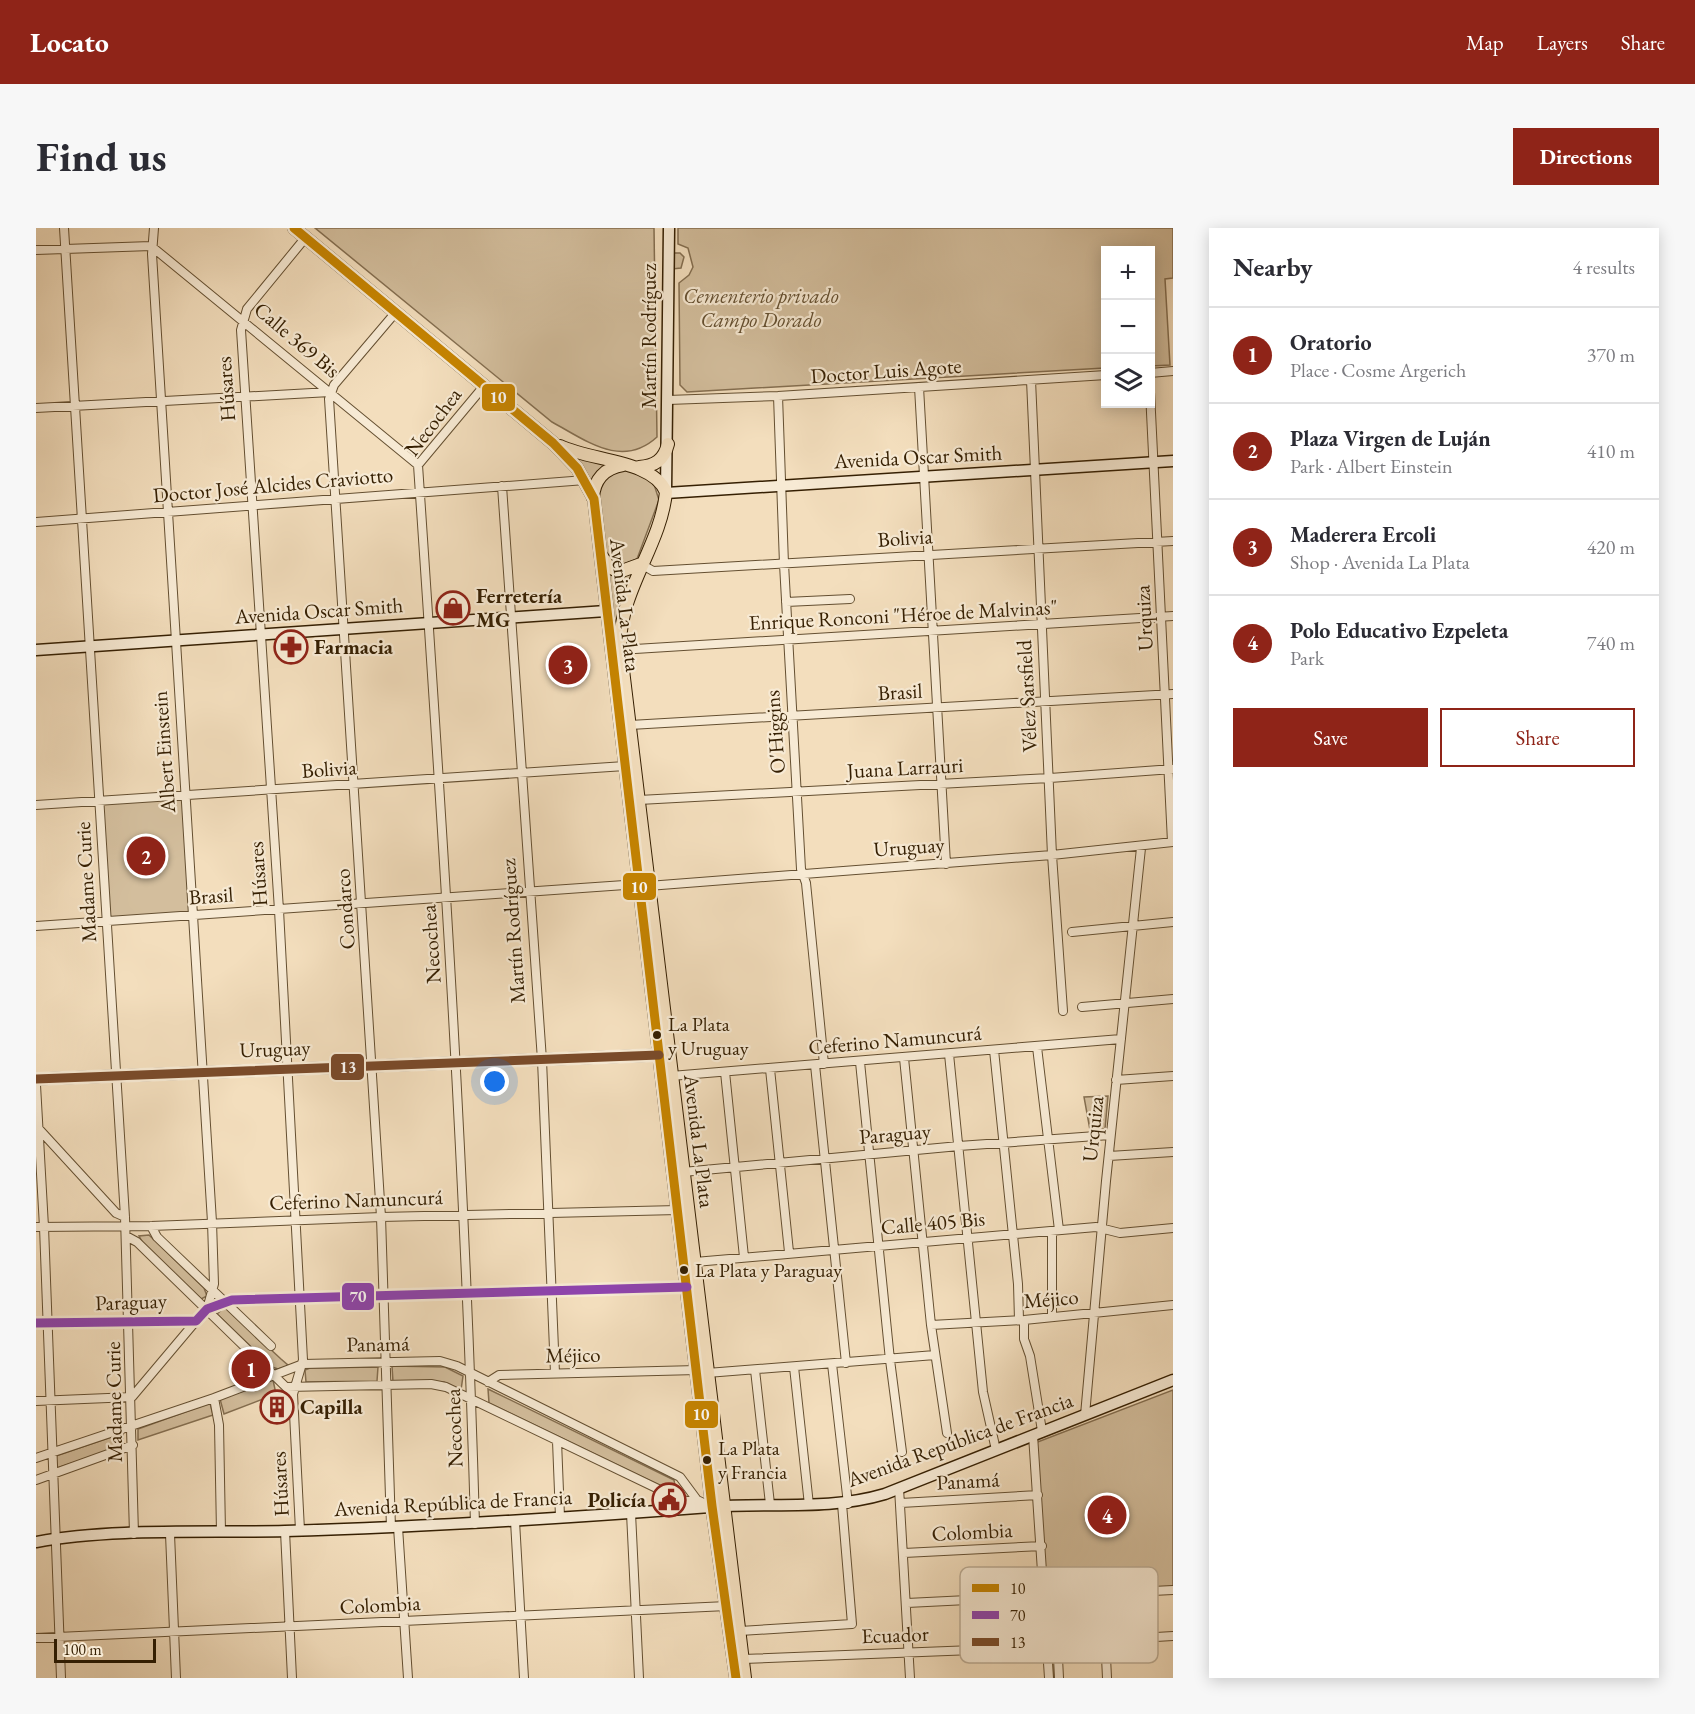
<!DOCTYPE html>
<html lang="en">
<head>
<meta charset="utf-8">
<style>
	body { margin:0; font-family:"EB Garamond",serif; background:#f7f7f7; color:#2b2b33 }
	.controls { position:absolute; right:18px; top:18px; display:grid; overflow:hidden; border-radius:0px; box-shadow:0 3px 15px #0003 }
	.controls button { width:54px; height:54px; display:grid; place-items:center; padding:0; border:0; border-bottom:2px solid #e1e1e2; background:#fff; color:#2b2b33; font:30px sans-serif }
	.scale { position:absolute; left:18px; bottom:15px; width:102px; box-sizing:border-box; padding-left:6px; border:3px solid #351f02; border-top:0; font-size:16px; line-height:21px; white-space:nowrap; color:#351f02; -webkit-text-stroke:4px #f7ead4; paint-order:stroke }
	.you { position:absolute; left:459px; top:854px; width:21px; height:21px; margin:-15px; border:4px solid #fff; border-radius:50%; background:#1a73e8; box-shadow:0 0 0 9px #1a73e833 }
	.badge { display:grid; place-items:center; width:39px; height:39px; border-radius:50%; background:#8f2418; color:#fff; font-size:20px; font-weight:700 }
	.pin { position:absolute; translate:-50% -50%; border:3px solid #fff; box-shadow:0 2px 6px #0006 }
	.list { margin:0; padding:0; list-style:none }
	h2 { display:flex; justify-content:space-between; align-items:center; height:78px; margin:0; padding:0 24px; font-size:26px }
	h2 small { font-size:20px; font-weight:400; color:#7c7c81 }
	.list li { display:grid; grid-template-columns:39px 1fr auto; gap:18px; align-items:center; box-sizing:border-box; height:96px; padding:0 24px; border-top:2px solid #e1e1e2 }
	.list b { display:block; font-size:22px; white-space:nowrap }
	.list p { margin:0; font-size:20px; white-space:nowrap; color:#7c7c81 }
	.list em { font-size:20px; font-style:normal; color:#7c7c81 }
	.actions { display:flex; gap:12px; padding:18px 24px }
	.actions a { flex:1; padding:14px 0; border:2px solid #8f2418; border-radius:0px; text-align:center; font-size:21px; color:#8f2418 }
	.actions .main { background:#8f2418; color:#fff }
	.icon { flex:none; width:33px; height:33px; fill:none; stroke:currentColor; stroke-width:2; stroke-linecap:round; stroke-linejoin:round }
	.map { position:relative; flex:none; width:1137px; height:1450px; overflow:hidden; border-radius:0px }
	header { display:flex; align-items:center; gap:36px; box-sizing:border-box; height:84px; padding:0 30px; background:#8f2418; color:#fff }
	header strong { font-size:28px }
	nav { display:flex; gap:33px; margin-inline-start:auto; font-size:21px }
	.intro { display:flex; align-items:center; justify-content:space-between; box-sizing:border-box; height:144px; padding:0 36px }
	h1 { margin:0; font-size:42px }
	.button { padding:15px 27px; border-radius:0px; background:#8f2418; color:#fff; font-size:21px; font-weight:700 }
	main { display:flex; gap:36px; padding:0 36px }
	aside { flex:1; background:#fff; border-radius:0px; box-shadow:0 3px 15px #0003 }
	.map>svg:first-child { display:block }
	.green { fill:#d3be9d; stroke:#846e50; stroke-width:1.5 }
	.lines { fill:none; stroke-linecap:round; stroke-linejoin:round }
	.street-casing { stroke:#644f31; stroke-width:10 }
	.secondary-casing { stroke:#351f02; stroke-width:13 }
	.primary-casing { stroke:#351f02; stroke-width:14 }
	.street { stroke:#f7ead4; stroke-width:8 }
	.secondary { stroke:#f7ead4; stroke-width:10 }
	.primary { stroke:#f3debd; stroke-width:12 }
	.bus-1-casing { stroke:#f7ead4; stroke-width:14 }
	.bus-2-casing { stroke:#f7ead4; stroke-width:14 }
	.bus-3-casing { stroke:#f7ead4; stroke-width:14 }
	.bus-1 { stroke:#c68400; stroke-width:9 }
	.bus-2 { stroke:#8e44ad; stroke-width:9 }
	.bus-3 { stroke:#7a4b2a; stroke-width:9 }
	.bus-dot { fill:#351f02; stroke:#f7ead4; stroke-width:2 }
	.labels { text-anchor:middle; stroke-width:4.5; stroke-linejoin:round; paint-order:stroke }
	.bus-label { font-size:20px; fill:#351f02; stroke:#f7ead4; text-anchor:start }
	.park-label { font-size:21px; font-style:italic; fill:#644f30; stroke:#f7ead4 }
	.street-label { font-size:21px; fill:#351f02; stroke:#f7ead4 }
	.poi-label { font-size:21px; font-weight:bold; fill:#351f02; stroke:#f7ead4; text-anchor:start }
	.key { fill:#f7ead4; stroke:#bdad95; stroke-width:1.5 }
	.key-label { font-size:16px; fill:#351f02 }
	.line-badge { stroke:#f7ead4; stroke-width:2 }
	.badge-label { font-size:16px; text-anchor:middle; font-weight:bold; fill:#fff }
</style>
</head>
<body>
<header>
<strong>Locato</strong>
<nav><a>Map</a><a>Layers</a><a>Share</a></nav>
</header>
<div class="intro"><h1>Find us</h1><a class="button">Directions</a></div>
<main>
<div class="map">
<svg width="1137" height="1450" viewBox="0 0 1137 1450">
	<rect width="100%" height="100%" fill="#f3debd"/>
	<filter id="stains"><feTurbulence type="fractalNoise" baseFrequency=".00333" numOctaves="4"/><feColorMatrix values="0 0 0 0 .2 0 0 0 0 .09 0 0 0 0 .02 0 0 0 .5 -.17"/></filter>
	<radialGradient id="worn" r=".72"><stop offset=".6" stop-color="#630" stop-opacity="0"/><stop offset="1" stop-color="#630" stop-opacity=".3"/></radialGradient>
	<path class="green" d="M 279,0 L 618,0 L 621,209 C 586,241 551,213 516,194 Z
		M 642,0 L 1137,0 L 1137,50 L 1129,51 L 1134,137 L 1115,138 L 1114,22 L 1070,22 L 1069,140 L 651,164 L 644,157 L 643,55 L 653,47 L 657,39 L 652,20 L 642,16 Z
		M 636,25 L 644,25 L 648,29 L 645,40 L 636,41 Z
		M 535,227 L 569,237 L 569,238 L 555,253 Z
		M 583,242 L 600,243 L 617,253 L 623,272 L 601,331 L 581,339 L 568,326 L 562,261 L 567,251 Z
		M 600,342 L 583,390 L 678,1255 L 570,346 Z
		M 150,568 L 156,688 L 70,694 L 64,574 Z
		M 1072,868 L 1069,901 L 1054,902 L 1048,869 Z
		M 113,1007 L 168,1060 L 171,1068 L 165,1071 L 108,1017 L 103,1008 Z
		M 189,1079 L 245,1131 L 253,1138 L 242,1141 L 236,1139 L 181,1086 Z
		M 356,1138 L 409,1139 L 427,1148 L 425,1162 L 408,1154 L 357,1154 Z
		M 342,1139 L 341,1153 L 270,1154 L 269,1142 L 274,1140 Z
		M 237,1152 L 240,1166 L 188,1186 L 184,1171 Z
		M 452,1161 L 638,1252 L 639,1258 L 631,1261 L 453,1175 Z
		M 1137,1162 L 1137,1359 L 1011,1367 L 999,1215 Z
		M 174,1175 L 177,1187 L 102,1212 L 102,1201 Z
		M 87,1205 L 87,1218 L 21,1240 L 20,1228 Z"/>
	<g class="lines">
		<defs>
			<path id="street" d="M 28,0 L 89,989 L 98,1306
				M 118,0 L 116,26 L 176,994 L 178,1056 L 171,1081
				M 0,22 L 115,18 L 382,237
				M 1114,145 L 1137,143
				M 995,152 L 1016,627 L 1027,783
				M 883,159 L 910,636
				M 1114,164 L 1136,614
				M 742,168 L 748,336 L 765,641 L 770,655 L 788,836
				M 632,172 L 742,168 L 1070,147
				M 0,180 L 294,164
				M 466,258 L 506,832 L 519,1145
				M 0,294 L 549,252
				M 605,336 L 617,343 L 1137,313
				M 750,374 L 814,371
				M 599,421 L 1137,388
				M 594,497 L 1137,466
				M 603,572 L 1014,550 L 1137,541
				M 0,577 L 589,538
				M 612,658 L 1016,627 L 1137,614
				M 0,698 L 603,656
				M 1036,704 L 1137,694
				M 1046,779 L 1137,771
				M 1001,819 L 1023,1002
				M 958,822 L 982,1056 L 983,1092
				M 913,826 L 947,1164 L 960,1222
				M 868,830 L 895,1097 L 911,1205
				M 824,834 L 854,1132 L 866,1224
				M 779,837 L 810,1135
				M 734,841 L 753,1024
				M 689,844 L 708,1029
				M 635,848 L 1085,811
				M 1080,852 L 1137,848
				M 0,857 L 8,999 L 25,1450
				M 1,899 L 80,985 L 89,989
				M 1073,928 L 1137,924
				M 647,944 L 923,918 L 1074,907
				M 115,998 L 121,1009 L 235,1118
				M 0,999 L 115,998 L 345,989 L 642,982
				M 90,1008 L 101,1014 L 254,1163
				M 659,1034 L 1060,999 L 1084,1005 L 1137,1000
				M 1016,1089 L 1016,1003
				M 988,1092 L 988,1111 L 994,1128 L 1006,1203
				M 0,1095 L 160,1093 L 171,1081 L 196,1072 L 651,1059
				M 895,1097 L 988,1092 L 1137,1077
				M 796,1136 L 812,1276
				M 758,1139 L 773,1277
				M 719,1142 L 734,1276
				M 671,1145 L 899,1127
				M 452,1154 L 463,1147 L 661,1142
				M 251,1159 L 395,1156 L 410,1159 L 641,1270 L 651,1273 L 661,1272
				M 178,1170 L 183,1197 L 185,1304
				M 0,1173 L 96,1169 L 160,1093
				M 1049,1187 L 1070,953 L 1105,620
				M 997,1207 L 1013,1450
				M 521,1213 L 524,1289
				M 0,1230 L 178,1170 L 267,1136 L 404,1133 L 421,1138 L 644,1249 L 661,1272 L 674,1278
				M 0,1252 L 97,1217
				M 863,1260 L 874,1450
				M 865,1275 L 1002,1267
				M 595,1285 L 603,1450
				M 479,1293 L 488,1450
				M 439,1296 C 429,941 406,590 382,237 L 448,158
				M 362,1299 L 372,1450
				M 355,1300 L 345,989 L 293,171 L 298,157 L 360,84
				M 264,1302 L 257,1166 L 267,1132 L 243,682 L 205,102 L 211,81 L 270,9
				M 249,1303 L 256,1450
				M 134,1306 L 140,1450
				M 868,1325 L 1006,1318
				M 1067,1366 L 1071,1450
				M 1019,1370 L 1023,1450
				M 871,1375 L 1137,1362
				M 704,1403 L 816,1396 L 806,1276
				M 0,1410 L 691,1378
				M 1069,1412 L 1137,1408
				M 707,1431 L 1011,1419"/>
			<path id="secondary" d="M 630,264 L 633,0
				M 630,265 L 1137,233
				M 0,422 L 570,383
				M 0,851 L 623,827
				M 0,1314 C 76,1300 170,1305 249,1303 C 391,1299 532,1290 674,1279 C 733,1274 792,1283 849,1266 L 1137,1152"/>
			<path id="primary" d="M 258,0 L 517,215 L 541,240 L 558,271 L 676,1278 L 700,1450
				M 524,218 C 555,233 617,232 630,264 C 625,317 584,362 584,417 L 709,1450
				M 603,239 C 619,238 628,232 632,216
				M 557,270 C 558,251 569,240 587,237
				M 565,327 L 573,339 L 583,344 L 605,336"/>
		</defs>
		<use href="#street" class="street-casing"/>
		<use href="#secondary" class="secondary-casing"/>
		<use href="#primary" class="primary-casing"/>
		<use href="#street" class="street"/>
		<use href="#secondary" class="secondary"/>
		<use href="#primary" class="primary"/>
		<defs>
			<path id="bus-1" d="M 258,0 L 517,215 L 541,240 L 558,271 L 676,1278 L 700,1450"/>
			<path id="bus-2" d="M 0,1095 L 160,1093 L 171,1081 L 196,1072 L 651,1059"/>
			<path id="bus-3" d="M 0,851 L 623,827"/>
		</defs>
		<use href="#bus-1" class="bus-1-casing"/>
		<use href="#bus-2" class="bus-2-casing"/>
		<use href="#bus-3" class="bus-3-casing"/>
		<use href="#bus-1" class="bus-1"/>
		<use href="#bus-2" class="bus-2"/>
		<use href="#bus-3" class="bus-3"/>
	</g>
	<defs>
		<symbol id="shop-ring" viewBox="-11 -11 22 22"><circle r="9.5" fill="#f7ead4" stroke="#8f2418" stroke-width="1.5"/><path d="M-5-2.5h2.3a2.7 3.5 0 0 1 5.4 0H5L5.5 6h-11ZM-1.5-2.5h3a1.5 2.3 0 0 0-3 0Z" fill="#8f2418"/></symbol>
		<symbol id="pharmacy-ring" viewBox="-11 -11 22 22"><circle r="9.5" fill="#f7ead4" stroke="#8f2418" stroke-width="1.5"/><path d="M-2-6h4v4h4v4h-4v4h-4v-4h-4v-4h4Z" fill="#8f2418"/></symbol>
		<symbol id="building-ring" viewBox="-11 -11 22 22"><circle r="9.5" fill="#f7ead4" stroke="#8f2418" stroke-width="1.5"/><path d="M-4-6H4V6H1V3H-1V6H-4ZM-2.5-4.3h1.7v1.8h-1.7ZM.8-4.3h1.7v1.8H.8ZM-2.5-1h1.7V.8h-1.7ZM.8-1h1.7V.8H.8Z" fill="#8f2418"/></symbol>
		<symbol id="civic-ring" viewBox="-11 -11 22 22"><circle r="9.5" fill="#f7ead4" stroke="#8f2418" stroke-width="1.5"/><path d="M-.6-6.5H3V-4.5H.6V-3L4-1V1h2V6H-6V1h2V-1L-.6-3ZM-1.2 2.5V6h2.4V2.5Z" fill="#8f2418"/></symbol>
	</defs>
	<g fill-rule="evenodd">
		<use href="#shop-ring" x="398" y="361" width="38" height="38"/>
		<use href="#pharmacy-ring" x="236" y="400" width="38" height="38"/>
		<use href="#building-ring" x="222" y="1160" width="38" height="38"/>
		<use href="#civic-ring" x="614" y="1253" width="38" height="38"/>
	</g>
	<g class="bus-dot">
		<circle cx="621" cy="807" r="5"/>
		<circle cx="648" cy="1042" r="5"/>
		<circle cx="671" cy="1232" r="5"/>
	</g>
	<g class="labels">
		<g class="bus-label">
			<text x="632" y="803">La Plata<tspan x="632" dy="24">y Uruguay</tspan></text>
			<text x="659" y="1049">La Plata y Paraguay</text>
			<text x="682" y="1227">La Plata<tspan x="682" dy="24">y Francia</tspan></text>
		</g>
		<g class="park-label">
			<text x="725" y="75">Cementerio privado<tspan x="725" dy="24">Campo Dorado</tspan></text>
		</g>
		<g class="street-label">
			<text transform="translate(613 108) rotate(-90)" y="7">Martín Rodríguez</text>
			<text transform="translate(261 112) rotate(40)" y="7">Calle 369 Bis</text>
			<text transform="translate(850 143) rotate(-4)" y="7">Doctor Luis Agote</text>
			<text transform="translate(190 161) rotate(-94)" y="7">Húsares</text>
			<text transform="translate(397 194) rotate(-53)" y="7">Necochea</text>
			<text transform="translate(882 229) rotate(-3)" y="7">Avenida Oscar Smith</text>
			<text transform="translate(237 257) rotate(-5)" y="7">Doctor José Alcides Craviotto</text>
			<text transform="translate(869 310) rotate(-4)" y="7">Bolivia</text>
			<text transform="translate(589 377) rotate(83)" y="7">Avenida La Plata</text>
			<text transform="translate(283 383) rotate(-4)" y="7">Avenida Oscar Smith</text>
			<text transform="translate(867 387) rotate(-3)" y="7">Enrique Ronconi "Héroe de Malvinas"</text>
			<text transform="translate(1108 390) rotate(-93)" y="7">Urquiza</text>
			<text transform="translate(864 464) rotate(-3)" y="7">Brasil</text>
			<text transform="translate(991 468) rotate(-93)" y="7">Vélez Sarsfield</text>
			<text transform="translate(739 504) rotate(-94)" y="7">O'Higgins</text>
			<text transform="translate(128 524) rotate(-94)" y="7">Albert Einstein</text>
			<text transform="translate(869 540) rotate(-3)" y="7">Juana Larrauri</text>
			<text transform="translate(293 541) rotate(-4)" y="7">Bolivia</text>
			<text transform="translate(873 619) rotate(-4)" y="7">Uruguay</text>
			<text transform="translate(222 646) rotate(-94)" y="7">Húsares</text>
			<text transform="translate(50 654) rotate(-93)" y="7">Madame Curie</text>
			<text transform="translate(175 668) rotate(-4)" y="7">Brasil</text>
			<text transform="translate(309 681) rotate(-94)" y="7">Condarco</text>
			<text transform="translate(477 703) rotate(-94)" y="7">Martín Rodríguez</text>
			<text transform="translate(395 716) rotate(-94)" y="7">Necochea</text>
			<text transform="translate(859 812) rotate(-5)" y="7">Ceferino Namuncurá</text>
			<text transform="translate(239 821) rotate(-2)" y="7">Uruguay</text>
			<text transform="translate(1057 901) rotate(-84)" y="7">Urquiza</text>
			<text transform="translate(859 906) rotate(-5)" y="7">Paraguay</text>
			<text transform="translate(663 913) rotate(83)" y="7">Avenida La Plata</text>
			<text transform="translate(320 972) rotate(-2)" y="7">Ceferino Namuncurá</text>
			<text transform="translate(897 995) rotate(-5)" y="7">Calle 405 Bis</text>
			<text transform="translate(1015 1071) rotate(-5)" y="7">Méjico</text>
			<text transform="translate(95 1074) rotate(-2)" y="7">Paraguay</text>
			<text transform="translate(342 1116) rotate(-1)" y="7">Panamá</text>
			<text transform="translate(537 1127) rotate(-1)" y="7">Méjico</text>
			<text transform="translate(78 1174) rotate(-91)" y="7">Madame Curie</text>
			<text transform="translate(418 1200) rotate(-92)" y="7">Necochea</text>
			<text transform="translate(924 1212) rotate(-20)" y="7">Avenida República de Francia</text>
			<text transform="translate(932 1253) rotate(-3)" y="7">Panamá</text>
			<text transform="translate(244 1256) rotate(-93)" y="7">Húsares</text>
			<text transform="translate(417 1275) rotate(-3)" y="7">Avenida República de Francia</text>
			<text transform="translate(936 1304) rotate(-3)" y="7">Colombia</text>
			<text transform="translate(344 1377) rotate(-3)" y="7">Colombia</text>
			<text transform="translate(859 1407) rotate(-2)" y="7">Ecuador</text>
		</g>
		<g class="poi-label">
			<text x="440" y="375">Ferretería<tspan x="440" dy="24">MG</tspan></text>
			<text x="278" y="426">Farmacia</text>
			<text x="264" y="1186">Capilla</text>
			<text x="610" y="1279" text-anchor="end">Policía</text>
		</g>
	</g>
	<rect x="924" y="1339" width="198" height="96" rx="9" class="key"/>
	<rect x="936" y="1356" width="27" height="8" fill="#c68400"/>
	<rect x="936" y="1383" width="27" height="8" fill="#8e44ad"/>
	<rect x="936" y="1410" width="27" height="8" fill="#7a4b2a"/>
	<g class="key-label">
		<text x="974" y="1366">10</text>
		<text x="974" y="1393">70</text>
		<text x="974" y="1420">13</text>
	</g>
	<g class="line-badge">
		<rect x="445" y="155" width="35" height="29" rx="6" fill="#c68400"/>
		<rect x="586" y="644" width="35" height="29" rx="6" fill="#c68400"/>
		<rect x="294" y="825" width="35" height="28" rx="6" fill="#7a4b2a"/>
		<rect x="305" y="1054" width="34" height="29" rx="6" fill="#8e44ad"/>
		<rect x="648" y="1172" width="35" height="29" rx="6" fill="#c68400"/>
	</g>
	<g class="badge-label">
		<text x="462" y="175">10</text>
		<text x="603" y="665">10</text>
		<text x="312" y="845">13</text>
		<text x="322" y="1074">70</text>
		<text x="665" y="1192">10</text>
	</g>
	<rect width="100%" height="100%" filter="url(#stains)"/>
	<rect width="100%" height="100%" fill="url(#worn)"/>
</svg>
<div class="controls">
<button>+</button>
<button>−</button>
<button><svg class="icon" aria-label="layers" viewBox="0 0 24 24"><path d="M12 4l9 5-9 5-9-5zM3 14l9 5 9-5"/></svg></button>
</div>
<div class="scale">100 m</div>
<div class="you"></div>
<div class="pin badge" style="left:215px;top:1141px">1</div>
<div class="pin badge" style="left:110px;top:628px">2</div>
<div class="pin badge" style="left:532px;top:437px">3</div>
<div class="pin badge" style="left:1071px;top:1287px">4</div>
</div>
<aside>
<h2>Nearby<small>4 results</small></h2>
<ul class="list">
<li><span class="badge">1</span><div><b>Oratorio</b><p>Place · Cosme Argerich</p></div><em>370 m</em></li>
<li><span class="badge">2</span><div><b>Plaza Virgen de Luján</b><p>Park · Albert Einstein</p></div><em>410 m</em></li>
<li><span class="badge">3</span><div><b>Maderera Ercoli</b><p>Shop · Avenida La Plata</p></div><em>420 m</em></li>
<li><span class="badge">4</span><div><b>Polo Educativo Ezpeleta</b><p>Park</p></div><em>740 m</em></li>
</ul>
<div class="actions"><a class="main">Save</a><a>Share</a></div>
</aside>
</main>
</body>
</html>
